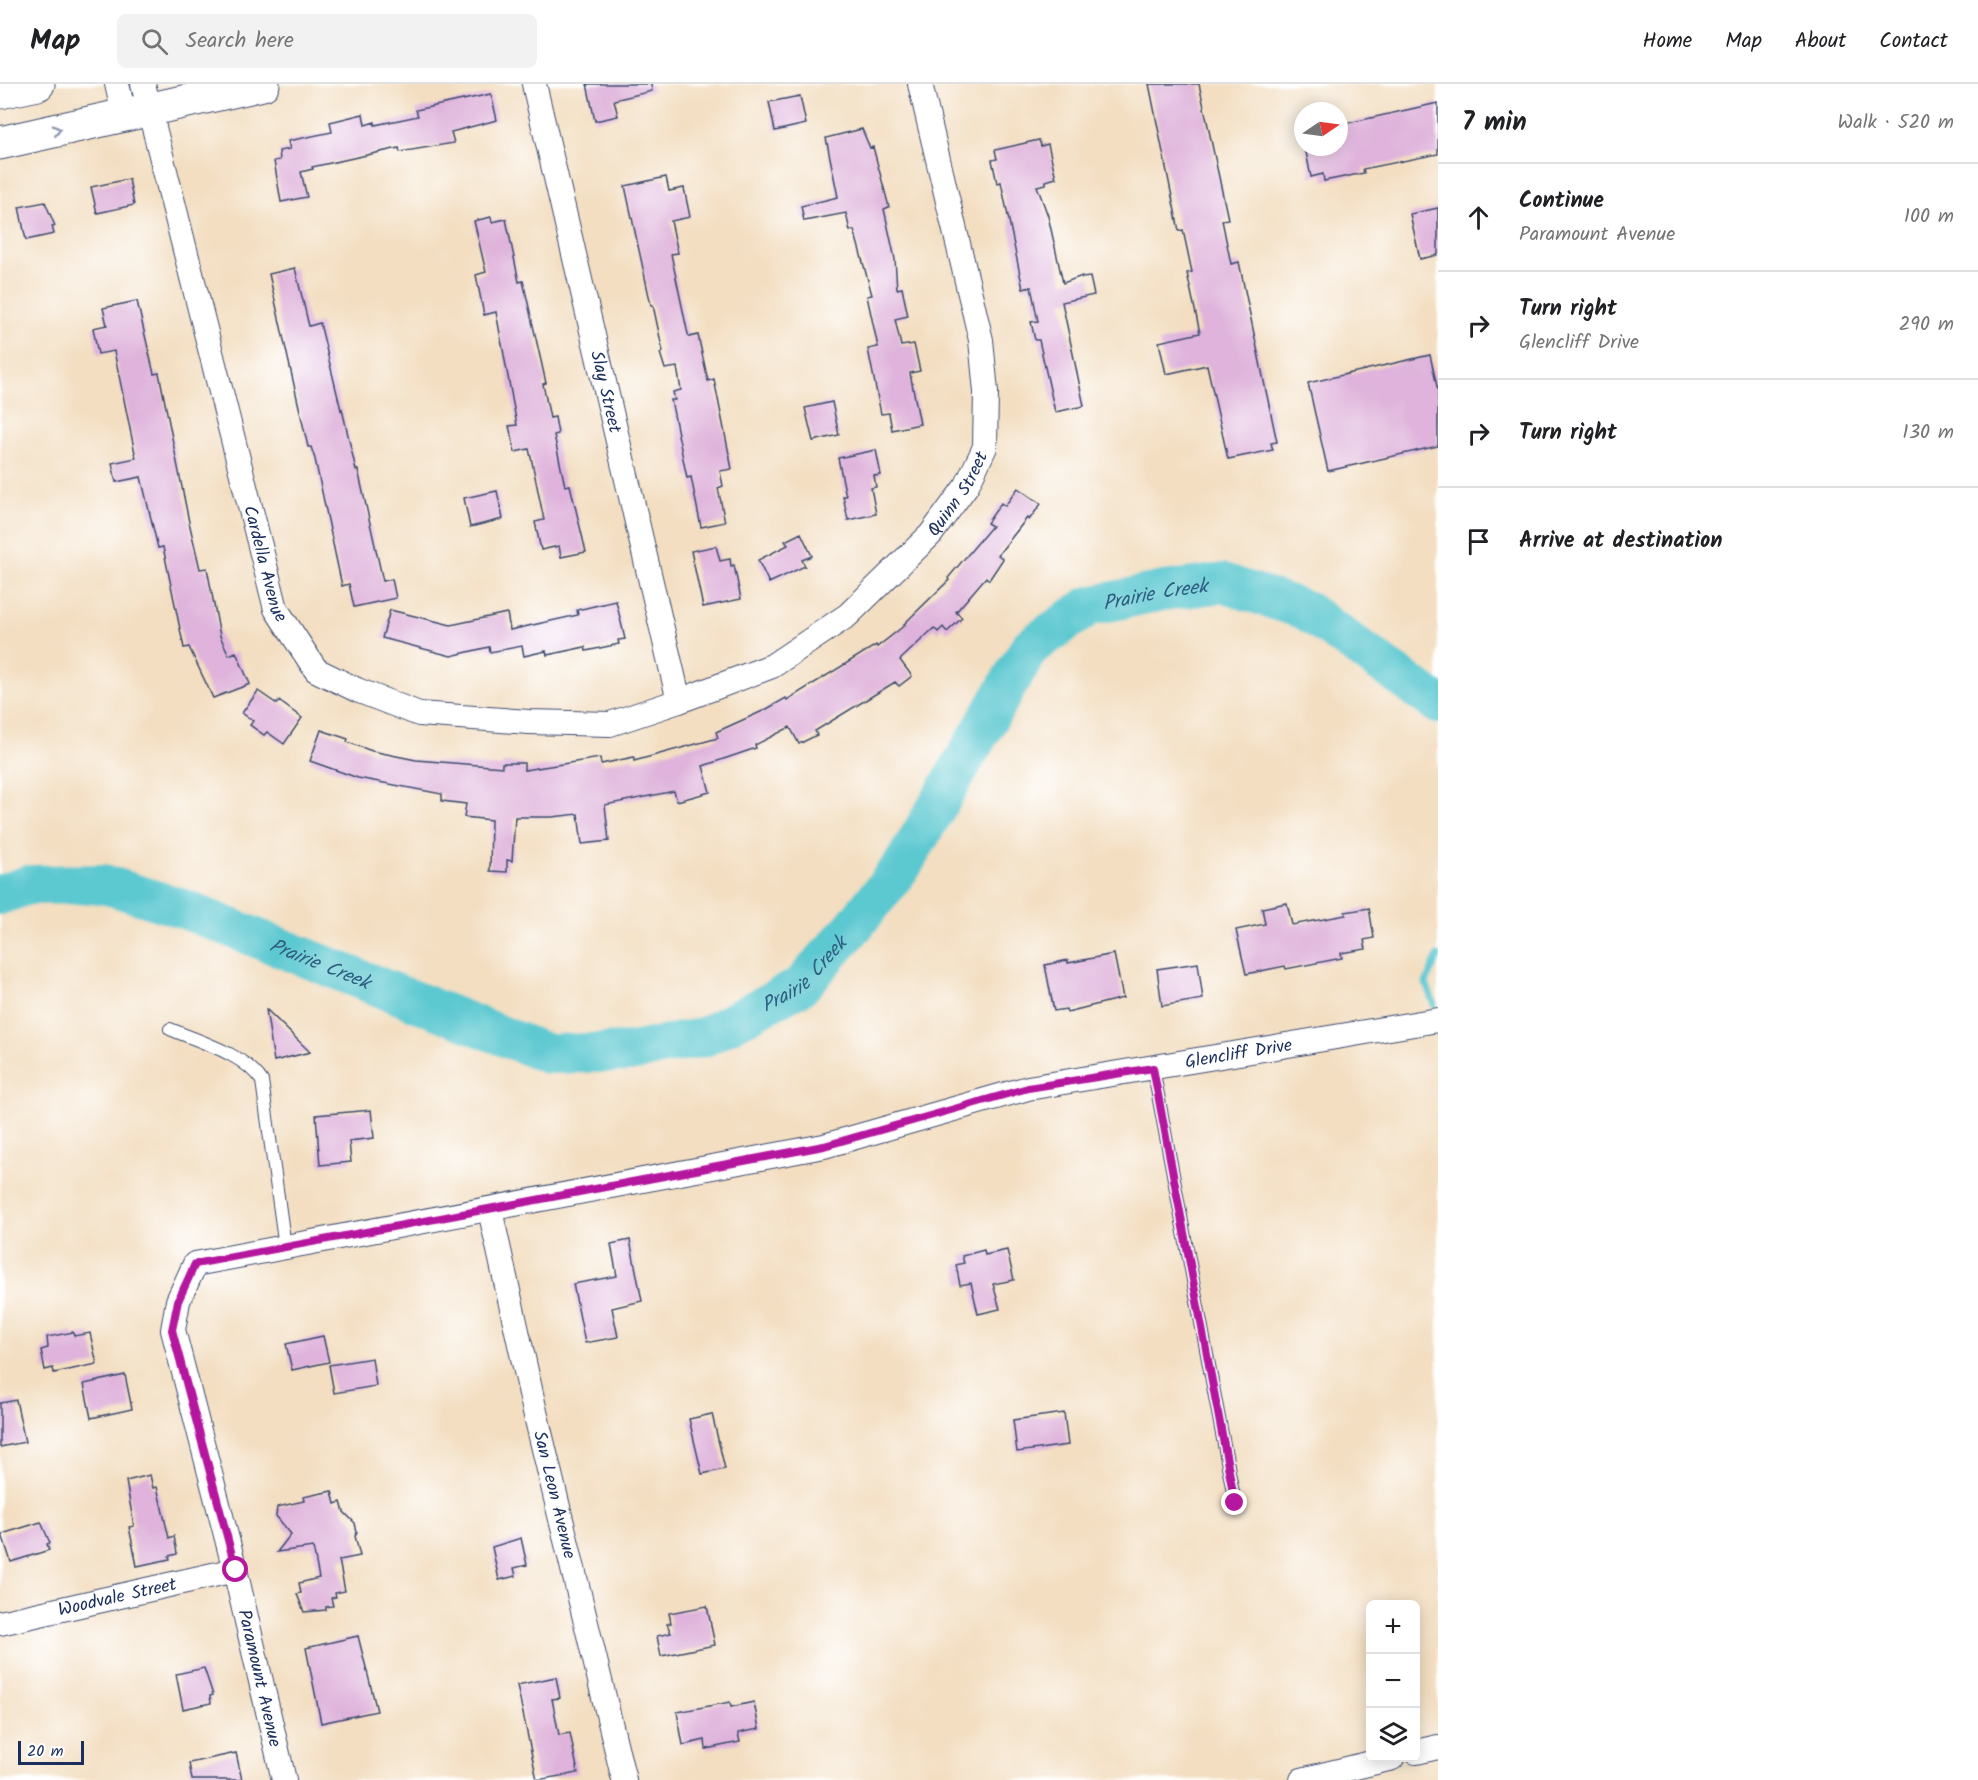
<!DOCTYPE html>
<html lang="en">
<head>
<meta charset="utf-8">
<style>
	body { margin:0; font-family:Kalam,sans-serif; background:#f2f2f2; color:#202124 }
	.controls { position:absolute; right:18px; bottom:18px; display:grid; overflow:hidden; border-radius:9px; box-shadow:0 3px 15px #0003 }
	.controls button { width:54px; height:54px; display:grid; place-items:center; padding:0; border:0; border-bottom:2px solid #e0e0e0; background:#fff; color:#202124; font:30px sans-serif }
	.compass { position:absolute; left:1294px; top:18px; width:54px; height:54px; border-radius:50%; background:#fff; box-shadow:0 3px 15px #0003; rotate:77deg }
	.scale { position:absolute; left:18px; bottom:15px; width:66px; box-sizing:border-box; padding-left:6px; border:3px solid #1b2f5e; border-top:0; font-size:16px; line-height:21px; white-space:nowrap; color:#1b2f5e; -webkit-text-stroke:4px #fff; paint-order:stroke }
	.stop { position:absolute; width:18px; height:18px; margin:-14px; border:4px solid #b5179e; border-radius:50%; background:#fff }
	.stop.end { background:#b5179e; border-color:#fff; box-shadow:0 2px 6px #0008 }
	.list { margin:0; padding:0; list-style:none }
	h2 { display:flex; justify-content:space-between; align-items:center; height:78px; margin:0; padding:0 24px; font-size:26px }
	h2 small { font-size:20px; font-weight:400; color:#757577 }
	.list li { display:grid; grid-template-columns:39px 1fr auto; gap:18px; align-items:center; box-sizing:border-box; height:108px; padding:0 24px; border-top:2px solid #e0e0e0 }
	.list b { display:block; font-size:22px; white-space:nowrap }
	.list p { margin:0; font-size:20px; white-space:nowrap; color:#757577 }
	.list em { font-size:20px; font-style:normal; color:#757577 }
	.icon { flex:none; width:33px; height:33px; fill:none; stroke:currentColor; stroke-width:2; stroke-linecap:round; stroke-linejoin:round }
	.map { position:relative; flex:none; width:1438px; height:1696px; overflow:hidden }
	header { display:flex; align-items:center; gap:36px; box-sizing:border-box; height:84px; padding:0 30px; background:#fff; border-bottom:2px solid #e0e0e0 }
	header strong { font-size:28px }
	nav { display:flex; gap:33px; margin-inline-start:auto; font-size:21px }
	.search { width:420px; height:54px; background:#f2f2f2; display:flex; align-items:center; gap:15px; box-sizing:border-box; padding:0 21px; border-radius:9px; color:#757577; font-size:22px }
	main { display:flex }
	aside { flex:1; background:#fff }
	.map>svg:first-child { display:block }
	.lines { fill:none; stroke-linecap:round; stroke-linejoin:round }
	.stream { stroke:#5bc8d0; stroke-width:7 }
	.river { stroke:#5bc8d0; stroke-width:40 }
	.building { fill:#dfb3db }
	.service-casing { stroke:#3b496d; stroke-width:14 }
	.minor-casing { stroke:#3b496d; stroke-width:26 }
	.secondary-casing { stroke:#3b496d; stroke-width:35 }
	.service { stroke:#fff; stroke-width:12 }
	.minor { stroke:#fff; stroke-width:24 }
	.secondary { stroke:#fff; stroke-width:33 }
	.oneway { stroke:#8d97ae }
	.route { stroke:#b5179e; stroke-width:8 }
	.labels { text-anchor:middle; stroke-width:4.5; stroke-linejoin:round; paint-order:stroke }
	.street-label { font-size:18px; fill:#1b2f5e; stroke:#fff }
	.water-label { font-size:20px; font-style:italic; fill:#2e5d80; stroke:#fff }
</style>
</head>
<body>
<header>
<strong>Map</strong>
<div class="search"><svg class="icon" aria-label="search" viewBox="0 0 24 24"><circle cx="10" cy="10" r="6"/><path d="M15 15l6 6"/></svg>Search here</div>
<nav><a>Home</a><a>Map</a><a>About</a><a>Contact</a></nav>
</header>
<main>
<div class="map">
<svg width="1438" height="1696" viewBox="0 0 1438 1696">
	<rect width="100%" height="100%" fill="#fff"/>
	<filter id="ink" filterUnits="userSpaceOnUse"><feTurbulence type="fractalNoise" baseFrequency=".0167" numOctaves="2"/><feDisplacementMap in="SourceGraphic" scale="12" xChannelSelector="R" yChannelSelector="G"/><feConvolveMatrix kernelMatrix="1 2 1 2 8 2 1 2 1" color-interpolation-filters="sRGB"/></filter>
	<filter id="wash" filterUnits="userSpaceOnUse"><feTurbulence type="fractalNoise" baseFrequency=".008" numOctaves="4" result="noise"/><feDisplacementMap in="SourceGraphic" scale="24" xChannelSelector="R" yChannelSelector="G"/><feGaussianBlur stdDeviation="1.35" result="paint"/><feColorMatrix in="noise" values="0 0 0 0 0 0 0 0 0 0 0 0 0 0 0 0 0 1.4 0 .05"/><feComposite in="paint" operator="in"/></filter>
	<g filter="url(#wash)">
		<rect width="100%" height="100%" fill="#f3dec1"/>
		<g class="lines">
			<path class="stream" d="M 1434,921 L 1426,899 L 1438,872"/>
			<path class="river" id="s1" d="M 0,811 L 28,801 L 104,800 L 181,824 L 548,970 L 631,968 L 704,953 L 801,902 L 855,841 L 904,779 L 1030,563 L 1089,522 L 1163,507 L 1223,499 L 1305,526 L 1438,620"/>
		</g>
		<g id="blocks">
			<path class="building" d="M 587,0 L 651,0 L 652,7 L 614,16 L 618,32 L 595,37 Z
				M 1149,0 L 1199,0 L 1228,135 L 1222,136 L 1231,180 L 1239,178 L 1266,307 L 1277,358 L 1271,359 L 1273,366 L 1228,375 L 1207,281 L 1166,290 L 1159,258 L 1200,249 L 1187,189 L 1192,188 L 1183,146 L 1179,147 Z
				M 491,10 L 497,36 L 451,48 L 454,59 L 400,68 L 399,64 L 312,83 L 313,85 L 301,88 L 307,113 L 281,118 L 274,77 L 280,76 L 279,67 L 290,65 L 288,57 L 332,48 L 330,38 L 363,30 L 365,41 L 375,38 L 375,41 L 418,32 L 416,26 Z
				M 800,12 L 806,40 L 775,47 L 769,18 Z
				M 1438,19 L 1438,70 L 1363,85 L 1364,89 L 1324,97 L 1323,90 L 1311,93 L 1305,63 L 1339,63 L 1339,41 Z
				M 862,45 L 870,64 L 873,63 L 889,123 L 884,125 L 895,175 L 897,205 L 902,204 L 908,232 L 895,235 L 901,262 L 914,260 L 920,287 L 910,289 L 920,340 L 892,346 L 889,329 L 881,330 L 868,265 L 878,263 L 867,212 L 872,211 L 854,146 L 850,147 L 846,129 L 804,137 L 801,122 L 838,113 L 826,54 Z
				M 1039,56 L 1041,62 L 1048,60 L 1056,94 L 1046,97 L 1046,100 L 1037,102 L 1048,132 L 1063,199 L 1082,192 L 1082,194 L 1090,193 L 1094,211 L 1062,218 L 1084,322 L 1055,328 L 1039,256 L 1035,256 L 1031,238 L 1038,237 L 1031,203 L 1023,205 L 1001,98 L 997,99 L 992,76 L 997,75 L 995,66 Z
				M 666,93 L 669,107 L 684,104 L 690,133 L 671,137 L 678,169 L 671,170 L 687,246 L 689,253 L 698,251 L 708,297 L 714,295 L 732,385 L 720,387 L 723,402 L 718,404 L 725,438 L 701,443 L 691,393 L 687,394 L 671,316 L 675,316 L 673,308 L 681,306 L 677,283 L 665,285 L 660,269 L 663,268 L 653,221 L 651,221 L 625,102 Z
				M 129,95 L 134,121 L 97,129 L 91,103 Z
				M 45,118 L 55,142 L 52,142 L 54,150 L 26,156 L 19,123 Z
				M 1438,124 L 1438,171 L 1420,175 L 1410,130 Z
				M 491,133 L 492,138 L 506,135 L 519,198 L 523,197 L 546,299 L 543,300 L 550,334 L 555,333 L 558,350 L 554,351 L 565,402 L 570,401 L 586,468 L 561,473 L 559,462 L 541,466 L 535,438 L 544,436 L 532,378 L 529,365 L 515,368 L 509,342 L 517,341 L 496,228 L 484,231 L 476,191 L 486,188 L 474,137 Z
				M 295,184 L 309,242 L 320,239 L 341,326 L 342,325 L 356,386 L 358,386 L 383,497 L 392,495 L 396,514 L 354,523 L 349,500 L 342,502 L 315,375 L 311,363 L 308,363 L 269,190 Z
				M 137,217 L 154,290 L 159,289 L 189,438 L 200,485 L 207,484 L 220,552 L 229,571 L 236,568 L 250,600 L 213,614 L 189,563 L 184,564 L 163,463 L 158,464 L 141,393 L 116,398 L 112,379 L 136,374 L 114,267 L 98,270 L 93,244 L 107,241 L 103,224 Z
				M 1430,271 L 1438,307 L 1438,362 L 1328,387 L 1308,299 Z
				M 832,318 L 839,351 L 813,357 L 805,324 Z
				M 876,366 L 881,391 L 874,392 L 876,403 L 871,404 L 876,430 L 848,436 L 843,412 L 846,412 L 838,374 Z
				M 1018,404 L 1041,420 L 1029,436 L 1027,434 L 998,471 L 1003,475 L 989,496 L 986,493 L 956,528 L 962,534 L 947,548 L 943,543 L 938,548 L 934,544 L 900,576 L 912,592 L 899,602 L 895,598 L 815,647 L 817,651 L 799,660 L 790,643 L 755,661 L 756,664 L 703,682 L 710,708 L 677,717 L 674,707 L 605,721 L 609,757 L 582,760 L 578,730 L 552,733 L 515,733 L 512,777 L 507,776 L 507,788 L 490,787 L 491,736 L 464,733 L 466,720 L 442,717 L 442,710 L 358,694 L 310,677 L 321,646 L 348,655 L 347,658 L 372,667 L 416,676 L 502,683 L 502,679 L 524,679 L 524,686 L 600,674 L 601,680 L 634,673 L 634,677 L 718,654 L 716,648 L 765,626 L 786,614 L 787,616 L 876,561 L 877,563 L 905,541 L 904,540 L 949,496 L 948,494 L 992,442 L 987,439 L 1001,419 L 1005,422 Z
				M 497,407 L 503,435 L 470,443 L 464,414 Z
				M 801,449 L 812,472 L 802,476 L 805,482 L 769,499 L 758,476 L 788,461 L 785,457 Z
				M 716,462 L 720,477 L 730,475 L 731,482 L 734,481 L 741,515 L 703,523 L 691,467 Z
				M 616,517 L 625,555 L 618,556 L 619,560 L 586,567 L 585,563 L 547,571 L 546,567 L 524,572 L 522,562 L 490,568 L 489,563 L 451,572 L 382,554 L 390,526 L 451,541 L 507,529 L 510,546 L 578,531 L 577,526 Z
				M 258,607 L 277,620 L 279,617 L 302,634 L 284,660 L 267,648 L 264,651 L 250,641 L 253,637 L 242,629 Z
				M 1287,819 L 1292,841 L 1346,831 L 1345,828 L 1369,824 L 1374,854 L 1364,856 L 1366,865 L 1341,869 L 1342,874 L 1286,885 L 1285,882 L 1246,890 L 1236,846 L 1265,840 L 1262,824 Z
				M 1114,870 L 1123,914 L 1067,928 L 1066,925 L 1054,927 L 1045,881 L 1068,876 L 1068,879 Z
				M 1198,879 L 1203,915 L 1162,922 L 1157,885 Z
				M 266,925 L 310,968 L 274,977 Z
				M 371,1026 L 374,1054 L 349,1057 L 351,1078 L 320,1081 L 316,1031 Z
				M 630,1156 L 642,1217 L 612,1224 L 618,1253 L 585,1259 L 573,1200 L 617,1192 L 611,1160 Z
				M 984,1166 L 985,1171 L 1007,1166 L 1014,1196 L 993,1200 L 1000,1225 L 978,1230 L 971,1199 L 960,1201 L 956,1181 L 964,1179 L 962,1172 Z
				M 73,1248 L 74,1252 L 90,1249 L 97,1280 L 54,1289 L 53,1284 L 45,1286 L 41,1266 L 48,1264 L 47,1253 Z
				M 323,1252 L 329,1278 L 292,1286 L 286,1260 Z
				M 372,1274 L 376,1302 L 334,1309 L 329,1281 Z
				M 125,1291 L 132,1325 L 91,1334 L 84,1300 Z
				M 16,1316 L 25,1358 L 0,1363 L 0,1319 Z
				M 1064,1329 L 1068,1361 L 1017,1368 L 1013,1336 Z
				M 712,1330 L 725,1385 L 702,1390 L 689,1335 Z
				M 150,1391 L 153,1404 L 157,1403 L 169,1454 L 174,1452 L 177,1470 L 169,1472 L 170,1475 L 137,1482 L 129,1443 L 134,1442 L 126,1397 Z
				M 332,1407 L 335,1420 L 341,1418 L 344,1428 L 355,1439 L 357,1449 L 355,1452 L 360,1472 L 339,1476 L 345,1507 L 335,1509 L 336,1513 L 331,1514 L 333,1522 L 326,1523 L 326,1526 L 304,1528 L 297,1510 L 301,1509 L 299,1499 L 319,1494 L 313,1463 L 277,1468 L 291,1450 L 276,1432 L 277,1423 L 304,1417 L 303,1413 Z
				M 41,1438 L 50,1459 L 47,1460 L 49,1466 L 11,1478 L 2,1450 Z
				M 521,1454 L 527,1481 L 514,1484 L 516,1492 L 499,1496 L 492,1463 Z
				M 707,1522 L 715,1561 L 661,1572 L 657,1552 L 671,1549 L 667,1540 L 671,1539 L 669,1529 Z
				M 358,1552 L 377,1627 L 321,1639 L 306,1564 Z
				M 204,1584 L 213,1611 L 210,1612 L 211,1619 L 183,1625 L 176,1590 Z
				M 556,1593 L 560,1614 L 552,1615 L 559,1651 L 570,1649 L 578,1689 L 537,1696 L 517,1601 Z
				M 730,1618 L 731,1623 L 754,1618 L 759,1645 L 738,1649 L 740,1658 L 706,1665 L 705,1656 L 683,1661 L 677,1628 Z
				M 236,1669 L 242,1696 L 192,1696 L 189,1679 Z"/>
		</g>
	</g>
	<g filter="url(#ink)">
		<use href="#blocks" fill-opacity="0" stroke="#3b496d" stroke-width="1.5"/>
		<g class="lines">
			<defs>
				<path id="service" d="M 170,945 C 200,958 243,969 262,997 L 285,1163
					M 1153,984 L 1235,1419"/>
				<g id="minor">
					<path d="M 117,0 L 124,31"/>
					<path id="s2" d="M 143,0 L 276,525 L 316,586 L 357,606 L 419,630 L 529,638 L 610,640 L 679,617 L 772,582 L 848,531 L 931,450 L 967,401 L 985,363 L 986,308 L 981,256 L 920,0"/>
					<path id="s3" d="M 534,0 L 679,617"/>
					<path id="s4" d="M 490,1126 L 536,1332 L 624,1696"/>
					<path id="s5" d="M 0,1539 L 235,1486"/>
					<path d="M 1416,1668 L 1438,1663"/>
					<path id="s6" d="M 284,1696 L 235,1486 L 173,1246 L 178,1217 L 195,1180 L 824,1062 L 1028,1004 L 1438,936"/>
					<path d="M 1302,1696 L 1392,1674"/>
				</g>
				<path id="secondary" d="M 0,8 L 38,0
					M 0,59 L 263,0"/>
			</defs>
			<use href="#service" class="service-casing"/>
			<use href="#minor" class="minor-casing"/>
			<use href="#secondary" class="secondary-casing"/>
			<use href="#service" class="service"/>
			<use href="#minor" class="minor"/>
			<use href="#secondary" class="secondary"/>
		</g>
		<defs><path id="oneway-chevron" d="M-2-3.5L2.5 0L-2 3.5" fill="none" stroke-width="1.6" stroke-linecap="round" stroke-linejoin="round" transform="scale(1.5)"/></defs>
		<use class="oneway" href="#oneway-chevron" transform="translate(57 46) rotate(-13)"/>
	</g>
	<g class="lines" filter="url(#ink)">
		<path class="route" d="M 236,1486 L 172,1246 L 178,1217 L 195,1180 L 824,1062 L 1028,1004 L 1153,984 L 1235,1419"/>
	</g>
	<g class="labels">
		<g class="street-label">
			<text dy="6" stroke="none"><textPath href="#s3" startOffset="316">Slay Street</textPath></text>
			<text dy="6" stroke="none"><textPath href="#s2" startOffset="1346">Quinn Street</textPath></text>
			<text dy="6" stroke="none"><textPath href="#s2" startOffset="495">Cardella Avenue</textPath></text>
			<text dy="6" stroke="none"><textPath href="#s6" startOffset="1599">Glencliff Drive</textPath></text>
			<text dy="6" stroke="none"><textPath href="#s4" startOffset="292">San Leon Avenue</textPath></text>
			<text dy="6" stroke="none"><textPath href="#s5" startOffset="120">Woodvale Street</textPath></text>
			<text transform="translate(260 1594) rotate(77)" y="6">Paramount Avenue</text>
		</g>
		<g class="water-label">
			<text dy="7" stroke="none"><textPath href="#s1" startOffset="1398">Prairie Creek</textPath></text>
			<text dy="7" stroke="none"><textPath href="#s1" startOffset="336">Prairie Creek</textPath></text>
			<text dy="7" stroke="none"><textPath href="#s1" startOffset="858">Prairie Creek</textPath></text>
		</g>
	</g>
</svg>
<div class="controls">
<button>+</button>
<button>−</button>
<button><svg class="icon" aria-label="layers" viewBox="0 0 24 24"><path d="M12 4l9 5-9 5-9-5zM3 14l9 5 9-5"/></svg></button>
</div>
<svg class="compass" viewBox="-18 -18 36 36"><path d="M0-13l5 13h-10z" fill="#e53935"/><path d="M0 13l5-13h-10z" fill="#757577"/></svg>
<div class="scale">20 m</div>
<div class="stop" style="left:236px;top:1486px"></div>
<div class="stop end" style="left:1235px;top:1419px"></div>
</div>
<aside>
<h2>7 min<small>Walk · 520 m</small></h2>
<ul class="list">
<li><svg class="icon" aria-label="ahead" viewBox="0 0 24 24"><path d="M12 20V5M6 11l6-6 6 6"/></svg><div><b>Continue</b><p>Paramount Avenue</p></div><em>100 m</em></li>
<li><svg class="icon" aria-label="right" viewBox="0 0 24 24"><path d="M7 20v-9h11M14 6l5 5-5 5"/></svg><div><b>Turn right</b><p>Glencliff Drive</p></div><em>290 m</em></li>
<li><svg class="icon" aria-label="right" viewBox="0 0 24 24"><path d="M7 20v-9h11M14 6l5 5-5 5"/></svg><div><b>Turn right</b></div><em>130 m</em></li>
<li><svg class="icon" aria-label="arrive" viewBox="0 0 24 24"><path d="M6 21V4h12l-3 4 3 4H6"/></svg><div><b>Arrive at destination</b></div></li>
</ul>
</aside>
</main>
</body>
</html>
